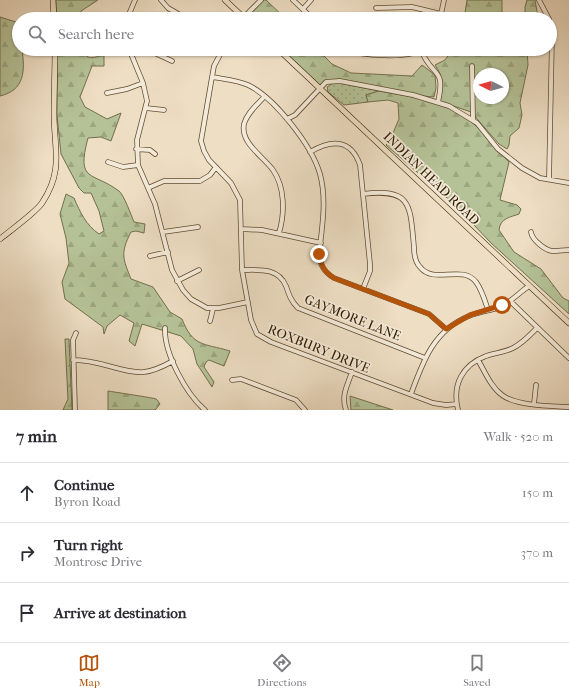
<!DOCTYPE html>
<html lang="en">
<head>
<meta charset="utf-8">
<style>
	body { margin:0; font-family:"IM FELL French Canon",serif; background:#f2f2f3; color:#2b2b33 }
	.compass { position:absolute; left:473px; top:68px; width:36px; height:36px; border-radius:50%; background:#fff; box-shadow:0 1px 3px #0004; rotate:275deg }
	.stop { position:absolute; width:12px; height:12px; margin:-9px; border:3px solid #b45309; border-radius:50%; background:#fff }
	.stop.end { background:#b45309; border-color:#fff; box-shadow:0 1px 4px #0008 }
	.list { margin:0; padding:0; list-style:none }
	h2 { display:flex; justify-content:space-between; align-items:center; height:52px; margin:0; padding:0 16px; font-size:17px }
	h2 small { font-size:13px; font-weight:400; color:#7c7c81 }
	.list li { display:grid; grid-template-columns:26px 1fr auto; gap:12px; align-items:center; box-sizing:border-box; height:60px; padding:0 16px; border-top:1px solid #e1e1e2 }
	.list b { display:block; font-size:15px; white-space:nowrap }
	.list p { margin:0; font-size:13px; white-space:nowrap; color:#7c7c81 }
	.list em { font-size:13px; font-style:normal; color:#7c7c81 }
	.icon { flex:none; width:22px; height:22px; fill:none; stroke:currentColor; stroke-width:2; stroke-linecap:round; stroke-linejoin:round }
	.map { position:relative; flex:none; width:569px; height:410px; overflow:hidden }
	.search { position:absolute; background:#fff; box-shadow:0 1px 3px #0004; left:12px; right:12px; top:12px; height:44px; display:flex; align-items:center; gap:10px; box-sizing:border-box; padding:0 14px; border-radius:22px; color:#7c7c81; font-size:15px }
	.sheet { height:232px; background:#fff }
	nav { display:flex; justify-content:space-around; align-items:center; box-sizing:border-box; height:56px; border-top:1px solid #e1e1e2; background:#fff; font-size:11px; color:#7c7c81 }
	nav a { display:grid; justify-items:center; gap:2px }
	nav .on { color:#b45309 }
	.map>svg:first-child { display:block }
	.grass { fill:url(#grass-dots); stroke:#72704c }
	.forest { fill:url(#forest-firs); stroke:#72704c; fill-rule:evenodd }
	.lines { fill:none; stroke-linecap:round; stroke-linejoin:round }
	.minor-casing { stroke:#604d32; stroke-width:5.5 }
	.major-casing { stroke:#301d02; stroke-width:6 }
	.minor { stroke:#f4ead9; stroke-width:4 }
	.major { stroke:#eedec4; stroke-width:5 }
	.route { stroke:#b45309; stroke-width:5 }
	.labels { text-anchor:middle; stroke-width:3.5; stroke-linejoin:round; paint-order:stroke }
	.street-label { font-size:13px; fill:#301d02; stroke:#f4ead9 }
</style>
</head>
<body>
<div class="map">
<svg width="569" height="410" viewBox="0 0 569 410">
	<defs>
		<pattern id="grass-dots" width="8" height="8" patternUnits="userSpaceOnUse"><rect width="8" height="8" fill="#b5c297"/><path d="M2 2h.1M6 6h.1" fill="none" stroke="#9ca680" stroke-width="1.8" stroke-linecap="round"/></pattern>
		<pattern id="forest-firs" width="22" height="20" patternUnits="userSpaceOnUse"><rect width="22" height="20" fill="#b5c297"/><path d="M5 1l3.5 6h-7zM16 11l3.5 6h-7z" fill="#9ca680"/></pattern>
	</defs>
	<rect width="100%" height="100%" fill="#eedec4"/>
	<filter id="stains"><feTurbulence type="fractalNoise" baseFrequency=".005" numOctaves="4"/><feColorMatrix values="0 0 0 0 .2 0 0 0 0 .09 0 0 0 0 .02 0 0 0 .5 -.17"/></filter>
	<radialGradient id="worn" r=".72"><stop offset=".6" stop-color="#630" stop-opacity="0"/><stop offset="1" stop-color="#630" stop-opacity=".3"/></radialGradient>
	<path class="grass" d="M 333,83 L 339,83 L 379,91 L 366,95 L 368,102 L 344,105 L 328,92 L 327,87 Z"/>
	<path class="forest" d="M 56,0 L 98,0 L 81,11 L 80,19 L 56,19 Z
		M 261,0 L 266,0 L 286,19 L 245,19 Z
		M 467,0 L 502,0 L 502,13 L 506,19 L 464,19 Z
		M 527,0 L 535,0 L 538,17 L 537,19 L 525,19 L 525,7 Z
		M 0,17 L 19,23 L 19,49 L 22,49 C 25,71 25,90 0,96 Z
		M 57,49 L 80,49 C 89,61 91,58 104,55 L 104,66 L 92,66 L 80,97 L 85,107 L 107,119 L 121,113 L 111,141 L 101,137 L 88,138 C 76,183 92,171 119,191 C 124,195 131,215 134,222 L 145,224 L 144,233 L 136,231 L 131,232 C 120,253 123,259 131,279 L 153,287 L 170,312 L 182,319 C 193,347 203,343 230,351 L 224,366 L 209,360 L 206,362 L 204,367 L 214,382 L 212,387 L 197,364 L 193,349 L 181,336 L 142,324 L 135,346 L 129,341 L 134,323 L 120,315 L 107,326 L 104,334 L 103,327 L 65,299 L 62,282 L 69,263 L 66,238 L 60,214 L 66,194 L 74,198 C 80,212 86,225 99,234 L 104,231 L 99,211 L 91,193 L 84,193 L 79,188 L 61,154 L 57,115 Z
		M 278,49 L 317,49 L 332,64 L 351,73 L 412,76 L 422,65 L 435,75 L 436,88 L 434,97 L 412,95 L 340,81 L 326,82 L 320,88 Z
		M 453,49 L 527,49 L 528,65 L 520,103 L 522,115 L 519,128 L 510,136 L 509,145 L 507,149 L 499,144 L 471,112 L 439,101 C 444,87 444,78 435,65 L 445,60 ZM 479,74 L 503,74 L 503,98 L 479,98 Z
		M 379,91 C 403,96 431,98 453,109 C 476,121 492,144 509,162 L 500,200 L 517,205 L 521,209 L 519,214 C 511,217 500,218 499,230 L 514,252 L 541,269 L 563,298 L 569,301 L 569,314 L 491,243 L 454,204 L 386,145 L 390,140 L 399,119 L 398,103 L 388,100 L 368,102 L 366,95 Z
		M 65,339 L 69,339 L 72,410 L 63,410 L 68,399 Z
		M 108,391 C 114,392 154,398 156,399 C 158,400 159,403 160,404 L 155,410 L 108,410 Z
		M 350,396 L 393,410 L 351,410 Z"/>
	<g class="lines">
		<defs>
			<path id="minor" d="M 161,0 L 168,8 L 187,19
				M 293,0 L 313,19
				M 539,0 L 549,19
				M 376,8 L 412,7 L 441,14
				M 303,9 L 311,0
				M 127,19 L 135,0
				M 242,19 L 261,0
				M 440,19 L 444,0
				M 129,49 L 143,83 L 147,101 L 137,140 L 138,165 L 155,204 L 172,270 L 183,290 L 191,299 L 207,308 L 219,308 L 248,302
				M 223,49 L 214,66 L 212,77 L 201,141 L 204,151 L 209,160 L 231,183 L 240,200 L 242,270 L 251,320 L 257,334 L 271,342 L 433,403 L 446,405 L 457,404
				M 346,49 C 362,56 408,59 423,49
				M 421,50 C 432,78 446,66 438,102
				M 130,53 L 146,49 L 172,61
				M 472,66 L 473,120
				M 212,77 C 223,79 237,80 248,85 C 275,98 312,146 320,174 C 327,200 322,228 319,254 C 320,265 324,272 334,278 L 429,314 L 446,329
				M 107,93 L 127,89 L 143,83
				M 264,97 C 257,105 247,113 244,124 C 240,143 263,156 273,170 C 285,187 285,213 279,233
				M 146,108 L 164,110
				M 287,119 L 295,115 L 326,82 L 340,81 L 413,95 L 449,106 L 477,123 L 498,149 L 522,168 L 540,178 L 569,183
				M 136,149 L 150,150 L 155,154
				M 310,152 C 332,139 351,139 360,165 L 370,264 L 370,271 L 363,289
				M 108,162 L 123,167 L 138,165
				M 549,179 L 552,37 L 550,25
				M 148,188 L 164,181 L 200,181 L 210,175 L 216,167
				M 363,194 C 412,188 410,205 414,247 C 414,254 415,262 420,267 C 434,285 462,264 476,282 C 482,290 485,301 488,310
				M 241,229 L 262,230 L 321,243
				M 163,232 L 198,227
				M 531,232 C 532,240 545,250 552,251 C 558,251 564,250 569,250
				M 150,256 L 168,252
				M 242,270 C 259,270 278,267 286,286 C 289,295 291,301 298,308 L 425,358
				M 177,281 L 199,270
				M 510,301 L 569,358
				M 210,321 L 213,309
				M 165,328 C 164,353 186,394 205,410
				M 73,360 C 98,359 123,374 144,372 C 154,371 164,366 173,361
				M 478,360 C 485,372 491,387 502,395 C 516,406 551,406 569,407
				M 232,380 L 241,379 L 296,400 L 305,410
				M 411,394 C 423,361 434,330 469,316 C 480,311 492,311 502,306 C 512,301 520,292 529,286
				M 534,404 L 536,385
				M 75,410 L 73,340 L 76,333
				M 346,410 C 341,396 347,386 352,372
				M 458,410 C 452,385 462,365 486,356 C 495,353 505,352 513,348 C 523,343 530,335 537,328"/>
			<path id="major" d="M 53,0 L 54,19
				M 225,0 L 245,19
				M 278,49 L 569,323
				M 0,239 C 11,230 35,213 42,203 C 64,170 54,148 54,114 C 54,92 55,71 55,49"/>
		</defs>
		<use href="#minor" class="minor-casing"/>
		<use href="#major" class="major-casing"/>
		<use href="#minor" class="minor"/>
		<use href="#major" class="major"/>
	</g>
	<g class="lines">
		<path class="route" d="M 319,254 C 321,265 324,272 334,278 L 429,314 L 446,329 L 470,315 L 502,305"/>
	</g>
	<g class="labels">
		<g class="street-label">
			<text transform="translate(432 178) rotate(44)" y="5">INDIAN HEAD ROAD</text>
			<text transform="translate(353 317) rotate(22)" y="5">GAYMORE LANE</text>
			<text transform="translate(319 348) rotate(22)" y="5">ROXBURY DRIVE</text>
		</g>
	</g>
	<rect width="100%" height="100%" filter="url(#stains)"/>
	<rect width="100%" height="100%" fill="url(#worn)"/>
</svg>
<svg class="compass" viewBox="-18 -18 36 36"><path d="M0-13l5 13h-10z" fill="#e53935"/><path d="M0 13l5-13h-10z" fill="#7c7c81"/></svg>
<div class="stop" style="left:502px;top:305px"></div>
<div class="stop end" style="left:319px;top:254px"></div>
<div class="search"><svg class="icon" aria-label="search" viewBox="0 0 24 24"><circle cx="10" cy="10" r="6"/><path d="M15 15l6 6"/></svg>Search here</div>
</div>
<section class="sheet">
<h2>7 min<small>Walk · 520 m</small></h2>
<ul class="list">
<li><svg class="icon" aria-label="ahead" viewBox="0 0 24 24"><path d="M12 20V5M6 11l6-6 6 6"/></svg><div><b>Continue</b><p>Byron Road</p></div><em>150 m</em></li>
<li><svg class="icon" aria-label="right" viewBox="0 0 24 24"><path d="M7 20v-9h11M14 6l5 5-5 5"/></svg><div><b>Turn right</b><p>Montrose Drive</p></div><em>370 m</em></li>
<li><svg class="icon" aria-label="arrive" viewBox="0 0 24 24"><path d="M6 21V4h12l-3 4 3 4H6"/></svg><div><b>Arrive at destination</b></div></li>
</ul>
</section>
<nav>
<a class="on"><svg class="icon" aria-label="map" viewBox="0 0 24 24"><path d="M3 6l6-2 6 2 6-2v14l-6 2-6-2-6 2zM9 4v14M15 6v14"/></svg>Map</a>
<a><svg class="icon" aria-label="directions" viewBox="0 0 24 24"><path d="M12 3l9 9-9 9-9-9zM9 14v-3h6M13 9l2 2-2 2"/></svg>Directions</a>
<a><svg class="icon" aria-label="saved" viewBox="0 0 24 24"><path d="M7 4h10v16l-5-4-5 4z"/></svg>Saved</a>
</nav>
</body>
</html>
